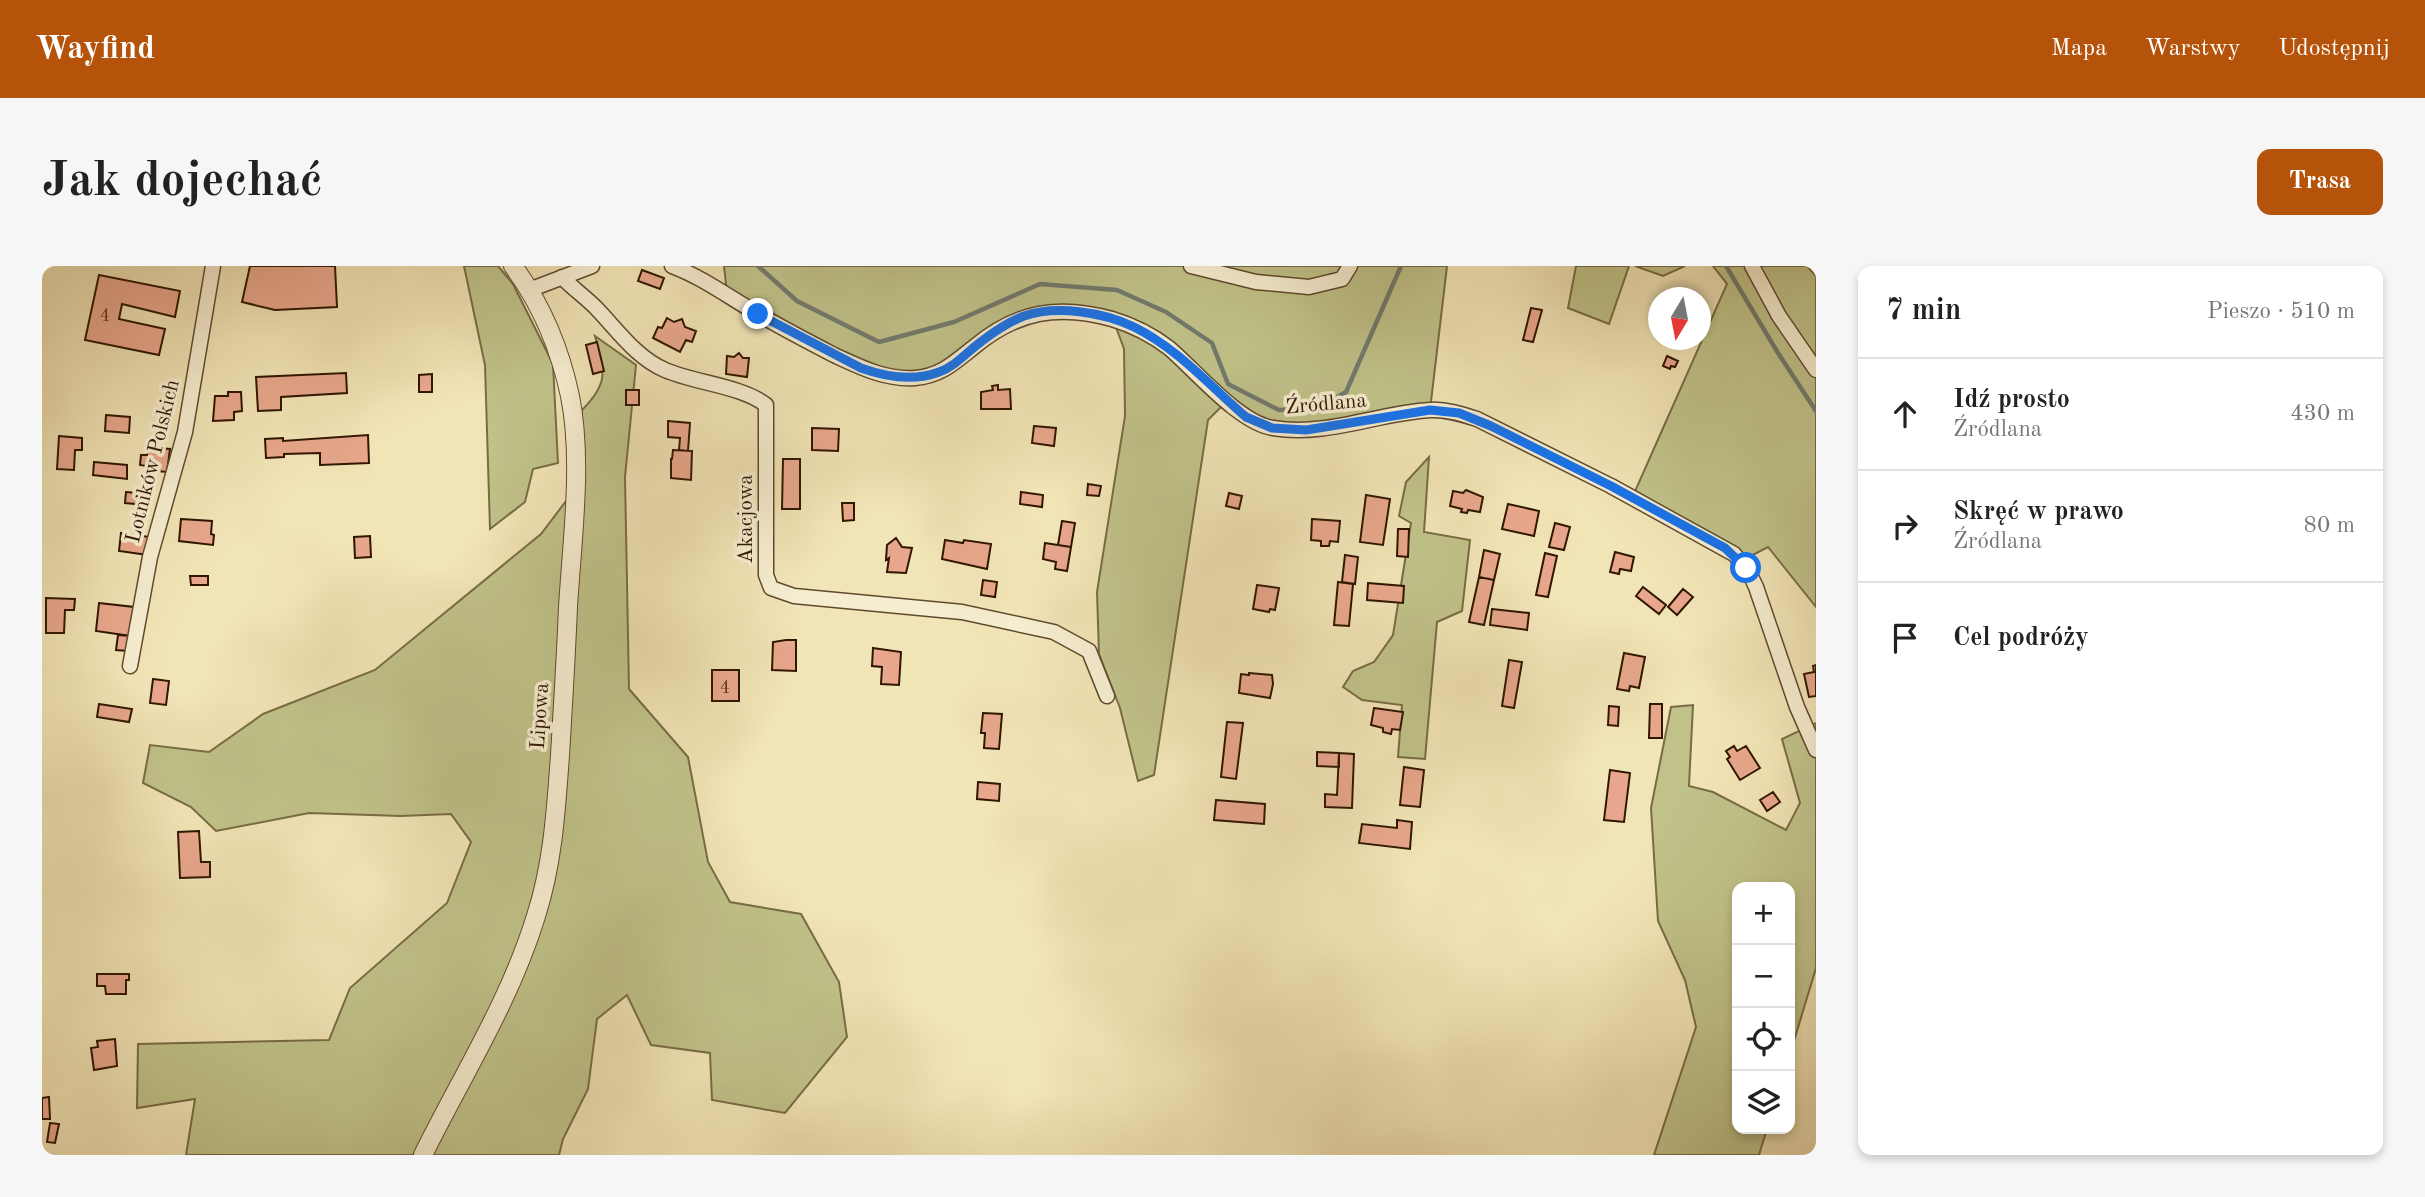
<!DOCTYPE html>
<html lang="pl">
<head>
<meta charset="utf-8">
<style>
	body { margin:0; font-family:"Old Standard TT",serif; background:#f6f6f6; color:#222 }
	.controls { position:absolute; right:21px; bottom:21px; display:grid; overflow:hidden; border-radius:14px; box-shadow:0 4px 10px #0003 }
	.controls button { width:63px; height:63px; display:grid; place-items:center; padding:0; border:0; border-bottom:2px solid #e0e0e0; background:#fff; color:#222; font:35px sans-serif }
	.compass { position:absolute; left:1606px; top:21px; width:63px; height:63px; border-radius:50%; background:#fff; box-shadow:0 4px 10px #0003; rotate:190deg }
	.stop { position:absolute; width:21px; height:21px; margin:-16px; border:5px solid #1a73e8; border-radius:50%; background:#fff }
	.stop.end { background:#1a73e8; border-color:#fff; box-shadow:0 2px 7px #0008 }
	.list { margin:0; padding:0; list-style:none }
	h2 { display:flex; justify-content:space-between; align-items:center; height:91px; margin:0; padding:0 28px; font-size:30px }
	h2 small { font-size:23px; font-weight:400; color:#767676 }
	.list li { display:grid; grid-template-columns:46px 1fr auto; gap:21px; align-items:center; box-sizing:border-box; height:112px; padding:0 28px; border-top:2px solid #e0e0e0 }
	.list b { display:block; font-size:26px; white-space:nowrap }
	.list p { margin:0; font-size:23px; white-space:nowrap; color:#767676 }
	.list em { font-size:23px; font-style:normal; color:#767676 }
	.icon { flex:none; width:38px; height:38px; fill:none; stroke:currentColor; stroke-width:2; stroke-linecap:round; stroke-linejoin:round }
	.map { position:relative; flex:none; width:1774px; height:889px; overflow:hidden; border-radius:14px }
	header { display:flex; align-items:center; gap:42px; box-sizing:border-box; height:98px; padding:0 35px; background:#b45309; color:#fff }
	header strong { font-size:33px }
	nav { display:flex; gap:38px; margin-inline-start:auto; font-size:24px }
	.intro { display:flex; align-items:center; justify-content:space-between; box-sizing:border-box; height:168px; padding:0 42px }
	h1 { margin:0; font-size:49px }
	.button { padding:18px 32px; border-radius:14px; background:#b45309; color:#fff; font-size:24px; font-weight:700 }
	main { display:flex; gap:42px; padding:0 42px }
	aside { flex:1; background:#fff; border-radius:14px; box-shadow:0 4px 10px #0003 }
	.map>svg:first-child { display:block }
	.green { fill:#c0c289; stroke:#786c44; stroke-width:2 }
	.lines { fill:none; stroke-linecap:round; stroke-linejoin:round }
	.stream { stroke:#727a6e; stroke-width:4.5 }
	.building { fill:#e8a78c; stroke:#301600; stroke-width:2 }
	.minor-casing { stroke:#604a2e; stroke-width:17 }
	.tertiary-casing { stroke:#604a2e; stroke-width:20 }
	.minor { stroke:#f6edd0; stroke-width:14 }
	.tertiary { stroke:#f6edd0; stroke-width:18 }
	.route { stroke:#1a73e8; stroke-width:9 }
	.labels { text-anchor:middle; stroke-width:7; stroke-linejoin:round; paint-order:stroke }
	.number-label { font-size:18px; fill:#5e3a23 }
	.street-label { font-size:21px; fill:#301600; stroke:#f6edd0 }
</style>
</head>
<body>
<header>
<strong>Wayfind</strong>
<nav><a>Mapa</a><a>Warstwy</a><a>Udostępnij</a></nav>
</header>
<div class="intro"><h1>Jak dojechać</h1><a class="button">Trasa</a></div>
<main>
<div class="map">
<svg width="1774" height="889" viewBox="0 0 1774 889">
	<rect width="100%" height="100%" fill="#f1e4b6"/>
	<filter id="stains"><feTurbulence type="fractalNoise" baseFrequency=".00286" numOctaves="4"/><feColorMatrix values="0 0 0 0 .2 0 0 0 0 .09 0 0 0 0 .02 0 0 0 .5 -.17"/></filter>
	<radialGradient id="worn" r=".72"><stop offset=".6" stop-color="#630" stop-opacity="0"/><stop offset="1" stop-color="#630" stop-opacity=".3"/></radialGradient>
	<path class="green" d="M 422,0 L 456,0 L 471,18 L 511,98 L 516,197 L 491,203 L 483,236 L 448,263 L 443,99 Z
		M 682,0 L 1405,0 L 1388,144 L 1230,162 L 1185,135 L 1166,154 L 1112,509 L 1096,515 L 1078,442 L 1057,388 L 1055,326 L 1083,150 L 1082,83 L 1071,53 L 995,47 L 886,110 L 819,102 L 685,27 Z
		M 1534,0 L 1587,0 L 1567,58 L 1526,42 Z
		M 1593,0 L 1643,0 L 1621,10 Z
		M 1671,0 L 1765,0 L 1774,10 L 1774,341 L 1726,281 L 1699,295 L 1590,232 L 1685,18 Z
		M 553,70 L 594,99 L 583,211 L 587,423 L 646,491 L 666,596 L 688,636 L 759,648 L 797,716 L 805,771 L 743,847 L 670,834 L 668,787 L 609,779 L 585,729 L 555,753 L 546,823 L 521,873 L 517,889 L 144,889 L 153,833 L 95,842 L 96,778 L 287,774 L 308,722 L 405,637 L 429,576 L 409,548 L 359,550 L 267,547 L 174,565 L 149,541 L 101,517 L 108,479 L 167,486 L 221,448 L 333,404 L 499,268 L 540,214 L 540,144 C 568,116 562,105 553,70 Z
		M 1387,191 L 1382,266 L 1428,274 L 1420,345 L 1395,356 L 1383,493 L 1356,491 L 1360,439 L 1320,434 L 1301,421 L 1311,405 L 1332,396 L 1351,369 L 1369,257 L 1357,250 L 1364,216 Z
		M 1651,439 L 1647,520 L 1671,526 L 1744,564 L 1758,537 L 1740,473 L 1774,457 L 1774,702 L 1748,788 L 1748,621 L 1695,621 L 1695,863 L 1725,863 L 1717,889 L 1612,889 L 1654,761 L 1643,714 L 1616,655 L 1609,542 L 1629,441 Z"/>
	<g class="lines">
		<path class="stream" d="M 716,0 L 755,35 L 837,76 L 912,56 L 998,18 L 1075,24 L 1124,46 L 1170,77 L 1186,118 L 1237,144 L 1276,142 L 1304,126 L 1359,0
			M 1684,0 L 1736,87 L 1774,145"/>
	</g>
	<path class="building" d="M 208,0 L 293,0 L 295,41 L 233,44 L 200,36 Z
		M 600,4 L 622,12 L 618,23 L 596,15 Z
		M 57,9 L 138,25 L 133,51 L 80,38 L 77,53 L 123,63 L 117,89 L 43,74 Z
		M 1489,42 L 1500,44 L 1491,76 L 1481,74 Z
		M 625,52 L 632,56 L 640,53 L 643,61 L 654,65 L 650,76 L 644,74 L 638,86 L 611,72 L 616,61 L 620,62 Z
		M 555,76 L 562,105 L 551,108 L 544,79 Z
		M 697,87 L 701,92 L 707,92 L 705,111 L 684,108 L 685,90 L 692,91 Z
		M 1625,90 L 1636,95 L 1633,101 L 1629,100 L 1628,103 L 1621,100 Z
		M 304,107 L 305,127 L 239,131 L 239,144 L 216,145 L 214,111 Z
		M 390,108 L 390,126 L 377,126 L 377,109 Z
		M 956,119 L 956,124 L 968,123 L 969,143 L 939,143 L 939,126 L 951,124 L 950,120 Z
		M 584,124 L 597,124 L 597,139 L 584,139 Z
		M 186,126 L 199,126 L 200,145 L 192,146 L 192,154 L 171,155 L 173,130 L 186,130 Z
		M 64,149 L 88,151 L 87,167 L 63,165 Z
		M 626,155 L 648,157 L 646,185 L 637,184 L 638,172 L 626,171 Z
		M 992,160 L 1014,162 L 1012,180 L 990,177 Z
		M 770,162 L 797,163 L 796,185 L 770,184 Z
		M 326,169 L 327,197 L 278,199 L 278,187 L 242,188 L 242,191 L 224,192 L 223,173 L 241,172 L 241,175 Z
		M 17,170 L 40,172 L 40,184 L 33,184 L 32,204 L 15,203 Z
		M 106,181 L 128,183 L 125,206 L 105,204 L 105,200 L 98,199 L 99,189 L 105,189 Z
		M 631,184 L 650,185 L 649,214 L 629,212 L 629,193 L 630,193 Z
		M 741,193 L 758,193 L 758,243 L 740,243 Z
		M 52,196 L 85,199 L 85,213 L 51,209 Z
		M 1046,218 L 1059,220 L 1057,230 L 1045,229 Z
		M 1424,224 L 1441,231 L 1438,246 L 1426,244 L 1425,247 L 1419,246 L 1420,243 L 1408,240 L 1411,225 L 1421,227 Z
		M 84,226 L 106,228 L 104,239 L 83,237 Z
		M 979,226 L 1001,229 L 1000,241 L 978,238 Z
		M 1187,227 L 1200,230 L 1197,243 L 1184,240 Z
		M 1324,229 L 1348,233 L 1341,279 L 1318,276 Z
		M 800,237 L 812,237 L 812,254 L 801,255 Z
		M 1466,238 L 1497,245 L 1492,270 L 1460,263 Z
		M 139,253 L 170,255 L 169,268 L 172,269 L 171,279 L 137,275 Z
		M 1270,253 L 1298,255 L 1296,276 L 1288,275 L 1287,280 L 1279,280 L 1279,275 L 1269,274 Z
		M 1020,255 L 1033,257 L 1029,281 L 1016,279 Z
		M 1513,257 L 1528,261 L 1522,284 L 1507,281 Z
		M 1356,263 L 1367,263 L 1366,291 L 1355,290 Z
		M 79,267 L 108,271 L 106,289 L 77,285 Z
		M 328,270 L 329,291 L 313,292 L 312,271 Z
		M 854,272 L 860,281 L 870,282 L 864,307 L 845,306 L 847,292 L 844,294 L 845,279 Z
		M 903,274 L 921,277 L 922,274 L 949,278 L 945,303 L 900,293 Z
		M 1003,277 L 1029,281 L 1025,305 L 1013,303 L 1014,296 L 1001,293 Z
		M 1442,284 L 1458,288 L 1452,314 L 1437,311 Z
		M 1573,286 L 1592,291 L 1589,305 L 1578,303 L 1577,308 L 1568,306 Z
		M 1503,287 L 1515,290 L 1506,331 L 1494,329 Z
		M 1303,289 L 1316,291 L 1313,318 L 1300,316 Z
		M 148,310 L 166,310 L 166,319 L 149,319 Z
		M 1437,311 L 1452,314 L 1442,359 L 1427,356 Z
		M 941,314 L 955,316 L 953,331 L 939,329 Z
		M 1296,316 L 1311,318 L 1307,360 L 1292,359 Z
		M 1326,317 L 1362,320 L 1361,337 L 1325,334 Z
		M 1215,319 L 1237,322 L 1233,344 L 1228,343 L 1227,346 L 1211,343 Z
		M 1601,321 L 1624,339 L 1617,348 L 1594,330 Z
		M 1641,323 L 1651,331 L 1635,349 L 1626,341 Z
		M 4,332 L 33,333 L 32,344 L 23,344 L 22,367 L 4,367 Z
		M 57,337 L 92,341 L 89,370 L 54,365 Z
		M 1450,343 L 1487,347 L 1485,364 L 1448,359 Z
		M 76,369 L 89,370 L 86,385 L 74,384 Z
		M 744,374 L 754,374 L 754,405 L 730,404 L 731,376 Z
		M 831,382 L 859,386 L 857,419 L 839,418 L 840,401 L 830,400 Z
		M 1582,387 L 1603,391 L 1597,422 L 1588,420 L 1587,425 L 1575,423 Z
		M 1467,394 L 1480,396 L 1472,442 L 1460,440 Z
		M 1774,399 L 1774,430 L 1767,431 L 1762,408 L 1772,406 L 1771,400 Z
		M 670,404 L 697,404 L 697,435 L 670,435 Z
		M 1207,407 L 1230,409 L 1231,418 L 1228,432 L 1197,427 L 1199,408 L 1207,409 Z
		M 111,413 L 127,415 L 124,439 L 108,437 Z
		M 57,438 L 90,443 L 87,456 L 55,451 Z
		M 1608,438 L 1620,438 L 1620,472 L 1607,472 Z
		M 1567,440 L 1577,441 L 1576,460 L 1566,459 Z
		M 1332,442 L 1361,446 L 1358,464 L 1350,463 L 1349,468 L 1341,466 L 1341,462 L 1329,459 Z
		M 941,447 L 960,448 L 957,483 L 942,482 L 943,467 L 939,467 Z
		M 1185,456 L 1201,457 L 1194,513 L 1179,511 Z
		M 1692,480 L 1695,485 L 1704,480 L 1718,502 L 1698,514 L 1685,493 L 1688,491 L 1684,485 Z
		M 1275,486 L 1297,487 L 1297,501 L 1275,500 Z
		M 1297,487 L 1312,488 L 1310,542 L 1283,541 L 1283,528 L 1295,529 Z
		M 1362,501 L 1382,504 L 1378,541 L 1358,539 Z
		M 1568,504 L 1588,507 L 1582,556 L 1562,554 Z
		M 936,516 L 958,518 L 957,535 L 935,533 Z
		M 1731,526 L 1738,536 L 1725,545 L 1718,534 Z
		M 1174,534 L 1223,538 L 1222,558 L 1172,554 Z
		M 1355,554 L 1370,556 L 1368,583 L 1317,577 L 1320,558 L 1355,562 Z
		M 157,565 L 159,596 L 168,596 L 168,611 L 138,612 L 136,566 Z
		M 55,708 L 87,708 L 87,714 L 84,714 L 84,728 L 64,728 L 63,720 L 55,720 Z
		M 73,773 L 75,800 L 52,804 L 49,782 L 56,781 L 55,775 Z
		M 7,831 L 8,853 L 0,853 L 0,832 Z
		M 8,857 L 17,858 L 13,877 L 5,876 Z"/>
	<g class="lines">
		<defs>
			<path id="minor" d="M 630,0 C 662,12 688,32 718,49 C 742,63 767,76 792,89 C 818,101 843,114 873,112 C 899,110 913,96 932,81 C 975,45 1017,38 1070,53 C 1090,59 1110,69 1127,82 C 1154,105 1197,157 1231,162 C 1284,171 1336,147 1388,144 C 1404,143 1420,148 1435,153 L 1569,220 L 1692,288 L 1706,304 L 1714,321 L 1755,441 L 1774,484
				M 1149,0 L 1214,16 L 1267,21 L 1300,13 L 1308,0
				M 1710,0 L 1737,50 L 1774,104
				M 520,11 C 531,23 545,32 556,44 C 576,65 595,92 623,104 C 653,117 700,120 724,139 L 724,309 L 729,322 L 752,330 L 920,346 L 1012,366 L 1047,385 L 1065,430
				M 487,24 L 550,0
				M 88,400 L 108,291 L 143,166 L 171,0"/>
			<path id="tertiary" d="M 381,889 C 420,810 468,735 494,650 C 511,597 514,544 518,489 C 521,440 524,390 526,341 C 530,275 541,194 528,130 C 518,83 500,39 471,0"/>
		</defs>
		<use href="#minor" class="minor-casing"/>
		<use href="#tertiary" class="tertiary-casing"/>
		<use href="#minor" class="minor"/>
		<use href="#tertiary" class="tertiary"/>
	</g>
	<g class="lines">
		<path class="route" d="M 716,48 L 819,102 C 844,111 871,116 897,106 C 914,100 926,85 940,75 C 953,65 966,56 982,50 C 1014,39 1061,46 1092,61 C 1135,82 1168,120 1204,151 L 1230,162 L 1264,164 L 1388,144 L 1417,147 L 1449,160 L 1569,220 L 1683,282 L 1704,302"/>
	</g>
	<g class="labels">
		<g class="number-label">
			<text x="63" y="55">4</text>
			<text x="683" y="427">4</text>
		</g>
		<g class="street-label">
			<text transform="translate(1284 137) rotate(-5)" y="7">Źródlana</text>
			<text transform="translate(110 195) rotate(-76)" y="7">Lotników Polskich</text>
			<text transform="translate(703 253) rotate(-90)" y="7">Akacjowa</text>
			<text transform="translate(497 450) rotate(-86)" y="7">Lipowa</text>
		</g>
	</g>
	<rect width="100%" height="100%" filter="url(#stains)"/>
	<rect width="100%" height="100%" fill="url(#worn)"/>
</svg>
<div class="controls">
<button>+</button>
<button>−</button>
<button><svg class="icon" aria-label="locate" viewBox="0 0 24 24"><circle cx="12" cy="12" r="6"/><path d="M12 2v4M12 18v4M2 12h4M18 12h4"/></svg></button>
<button><svg class="icon" aria-label="layers" viewBox="0 0 24 24"><path d="M12 4l9 5-9 5-9-5zM3 14l9 5 9-5"/></svg></button>
</div>
<svg class="compass" viewBox="-18 -18 36 36"><path d="M0-13l5 13h-10z" fill="#e53935"/><path d="M0 13l5-13h-10z" fill="#767676"/></svg>
<div class="stop" style="left:1704px;top:302px"></div>
<div class="stop end" style="left:716px;top:48px"></div>
</div>
<aside>
<h2>7 min<small>Pieszo · 510 m</small></h2>
<ul class="list">
<li><svg class="icon" aria-label="ahead" viewBox="0 0 24 24"><path d="M12 20V5M6 11l6-6 6 6"/></svg><div><b>Idź prosto</b><p>Źródlana</p></div><em>430 m</em></li>
<li><svg class="icon" aria-label="right" viewBox="0 0 24 24"><path d="M7 20v-9h11M14 6l5 5-5 5"/></svg><div><b>Skręć w prawo</b><p>Źródlana</p></div><em>80 m</em></li>
<li><svg class="icon" aria-label="arrive" viewBox="0 0 24 24"><path d="M6 21V4h12l-3 4 3 4H6"/></svg><div><b>Cel podróży</b></div></li>
</ul>
</aside>
</main>
</body>
</html>
